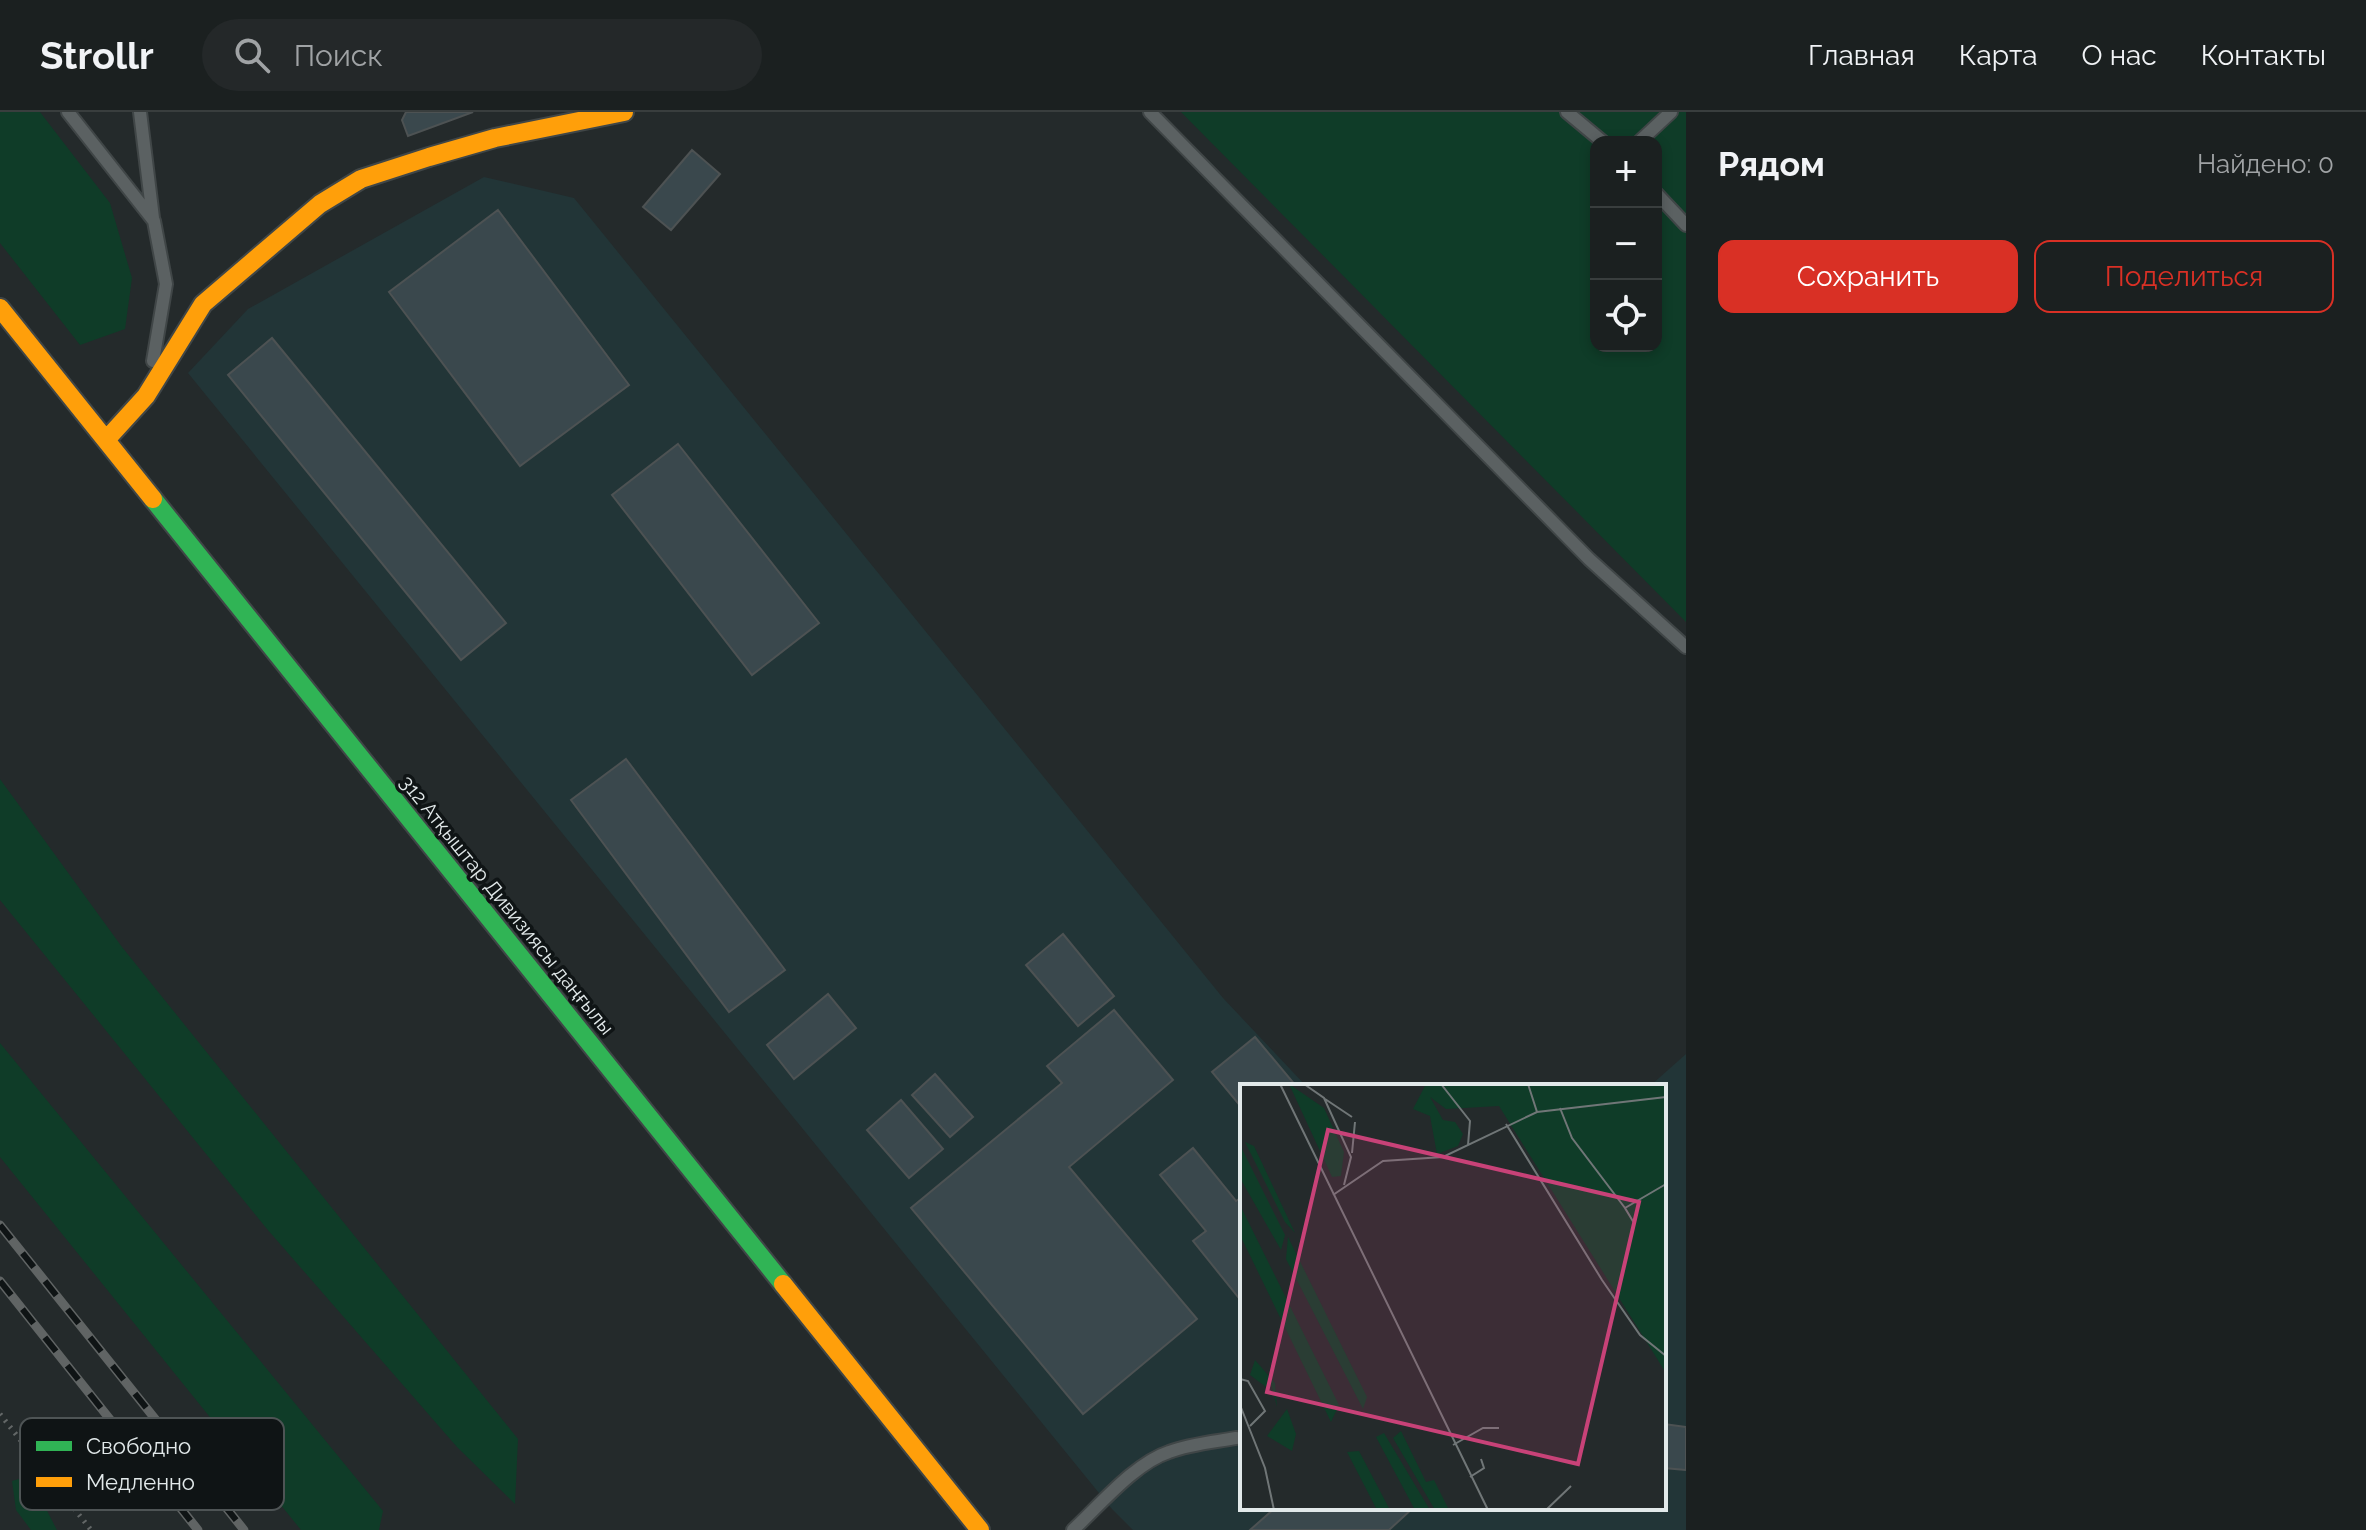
<!DOCTYPE html>
<html lang="ru">
<head>
<meta charset="utf-8">
<style>
	body { margin:0; font-family:Raleway,sans-serif; background:#242829; color:#f1f3f6 }
	.controls { position:absolute; right:24px; top:24px; display:grid; overflow:hidden; border-radius:16px; box-shadow:0 4px 12px #0003 }
	.controls button { width:72px; height:72px; display:grid; place-items:center; padding:0; border:0; border-bottom:2px solid #393e3e; background:#1b2020; color:#f1f3f6; font:40px sans-serif }
	.list { margin:0; padding:0; list-style:none }
	h2 { display:flex; justify-content:space-between; align-items:center; height:104px; margin:0; padding:0 32px; font-size:34px }
	h2 small { font-size:26px; font-weight:400; color:#a0a3a5 }
	.actions { display:flex; gap:16px; padding:24px 32px }
	.actions a { flex:1; padding:18px 0; border:2px solid #d93025; border-radius:16px; text-align:center; font-size:28px; color:#d93025 }
	.actions .main { background:#d93025; color:#fff }
	.icon { flex:none; width:44px; height:44px; fill:none; stroke:currentColor; stroke-width:2; stroke-linecap:round; stroke-linejoin:round }
	.map { position:relative; flex:none; width:1686px; height:1418px; overflow:hidden }
	header { display:flex; align-items:center; gap:48px; box-sizing:border-box; height:112px; padding:0 40px; background:#1b2020; border-bottom:2px solid #393e3e }
	header strong { font-size:38px }
	nav { display:flex; gap:44px; margin-inline-start:auto; font-size:28px }
	.search { width:560px; height:72px; background:#242829; display:flex; align-items:center; gap:20px; box-sizing:border-box; padding:0 28px; border-radius:44px; color:#a0a3a5; font-size:30px }
	main { display:flex }
	aside { flex:1; background:#1b2020 }
	.map>svg:first-child { display:block }
	.built { fill:#223537 }
	.green { fill:#0f3c28; fill-rule:evenodd }
	.building { fill:#3a484d; stroke:#4d5253; stroke-width:2 }
	.lines { fill:none; stroke-linecap:round; stroke-linejoin:round }
	.lane-casing { stroke:#404647; stroke-width:16 }
	.fast-casing { stroke:#404647; stroke-width:22 }
	.slow-casing { stroke:#404647; stroke-width:22 }
	.path { stroke:#636767; stroke-width:5; stroke-dasharray:2 6; stroke-linecap:butt }
	.lane { stroke:#5b6162; stroke-width:12 }
	.fast { stroke:#30b455; stroke-width:18 }
	.slow { stroke:#ff9f0a; stroke-width:18 }
	.rail-casing { stroke:#606464; stroke-width:9 }
	.rail { stroke:#0f1415; stroke-width:6; stroke-dasharray:18; stroke-linecap:butt }
	.labels { text-anchor:middle; stroke-width:7; stroke-linejoin:round; paint-order:stroke }
	.street-label { font-size:20px; fill:#e2e9ea; stroke:#0f1415 }
	.inset-road { fill:none; stroke:#707677; stroke-width:2 }
	.view { fill:#c84278; fill-opacity:0.15; stroke:#c84278; stroke-width:4 }
	.inset-edge { fill:none; stroke:#e2e9ea; stroke-width:4 }
	.key { fill:#0f1415; stroke:#4e5455; stroke-width:2 }
	.key-label { font-size:22px; fill:#e2e9ea }
</style>
</head>
<body>
<header>
<strong>Strollr</strong>
<div class="search"><svg class="icon" aria-label="search" viewBox="0 0 24 24"><circle cx="10" cy="10" r="6"/><path d="M15 15l6 6"/></svg>Поиск</div>
<nav><a>Главная</a><a>Карта</a><a>О нас</a><a>Контакты</a></nav>
</header>
<main>
<div class="map">
<svg width="1686" height="1418" viewBox="0 0 1686 1418">
	<rect width="100%" height="100%" fill="#242a2b"/>
	<path class="built" d="M 484,65 L 574,86 L 1223,886 L 1306,974 L 1242,974 L 1242,1396 L 1664,1396 L 1664,974 L 1650,974 L 1686,942 L 1686,1418 L 1133,1418 L 1112,1397 L 188,261 L 248,197 Z"/>
	<path class="green" d="M 0,0 L 40,0 L 110,91 L 132,166 L 125,217 L 80,233 L 0,131 Z
		M 1181,0 L 1686,0 L 1686,510 ZM 1596,30 L 1656,30 L 1656,234 L 1596,234 Z
		M 0,667 L 122,835 L 518,1327 L 515,1392 L 457,1335 L 267,1117 L 0,788 Z
		M 0,931 L 383,1399 L 379,1418 L 301,1418 L 0,1045 Z
		M 29,1364 L 57,1418 L 31,1418 L 16,1398 L 12,1369 Z"/>
	<path class="building" d="M 406,0 L 473,0 L 408,24 L 402,8 Z
		M 692,38 L 720,62 L 671,118 L 643,95 Z
		M 498,98 L 629,273 L 520,354 L 389,180 Z
		M 272,226 L 506,511 L 461,548 L 228,263 Z
		M 678,332 L 819,511 L 752,563 L 612,383 Z
		M 626,647 L 785,858 L 729,900 L 571,688 Z
		M 1063,822 L 1114,884 L 1078,914 L 1026,853 Z
		M 828,882 L 856,916 L 794,967 L 767,933 Z
		M 1114,898 L 1173,968 L 1069,1055 L 1197,1207 L 1083,1302 L 911,1096 L 1062,971 L 1047,954 Z
		M 1255,925 L 1296,974 L 1242,974 L 1242,996 L 1212,960 Z
		M 935,962 L 973,1005 L 950,1025 L 912,983 Z
		M 901,988 L 943,1037 L 909,1066 L 867,1018 Z
		M 1193,1036 L 1236,1089 L 1242,1085 L 1242,1190 L 1193,1129 L 1206,1119 L 1160,1063 Z
		M 1664,1312 L 1686,1315 L 1686,1358 L 1664,1356 Z
		M 1275,1396 L 1413,1396 L 1389,1418 L 1250,1418 Z"/>
	<g class="lines">
		<defs>
			<path id="lane" d="M 68,0 L 154,109 L 166,172 L 153,249
				M 140,0 L 153,106
				M 1150,0 L 1589,447 L 1686,535
				M 1567,0 L 1603,30
				M 1639,30 L 1671,0
				M 1656,81 L 1686,113
				M 1073,1418 C 1100,1393 1135,1351 1169,1340 C 1190,1332 1214,1330 1236,1326"/>
			<path id="fast" d="M 153,387 L 783,1172"/>
			<path id="slow" d="M 0,196 L 153,387
				M 106,328 L 146,284 L 203,192 L 320,92 L 361,67 L 429,45 L 495,26 L 624,0
				M 783,1172 L 980,1418"/>
		</defs>
		<use href="#lane" class="lane-casing"/>
		<use href="#fast" class="fast-casing"/>
		<use href="#slow" class="slow-casing"/>
		<path class="path" d="M 0,1302 L 91,1418"/>
		<use href="#lane" class="lane"/>
		<use href="#fast" class="fast"/>
		<use href="#slow" class="slow"/>
		<defs>
			<path id="rail" d="M 0,1113 L 244,1418
				M 0,1169 L 198,1418"/>
		</defs>
		<use href="#rail" class="rail-casing"/>
		<use href="#rail" class="rail"/>
	</g>
	<g class="labels">
		<g class="street-label">
			<text transform="translate(507 793) rotate(51)" y="7">312 Атқыштар Дивизиясы даңғылы</text>
		</g>
	</g>
	<g transform="translate(1240 972)">
		<rect width="426" height="426" fill="#242a2b"/>
		<path d="M 49,0 L 84,24 L 104,68 L 101,92 L 92,93 ZM 186,0 L 426,0 L 426,289 L 259,22 L 206,25 L 190,13 L 203,36 L 215,38 L 223,50 L 218,62 L 197,70 L 190,32 L 173,25 ZM 5,58 L 14,62 L 55,149 L 45,138 ZM 0,61 L 45,151 L 41,166 L 0,94 ZM 0,121 L 99,321 L 91,338 L 0,151 ZM 48,153 L 127,313 L 123,325 L 46,175 ZM 15,276 L 35,299 L 37,323 L 31,300 L 26,303 L 10,291 ZM 47,325 L 56,350 L 52,367 L 27,352 ZM 161,347 L 186,398 L 194,396 L 209,426 L 195,426 L 153,354 ZM 144,349 L 190,426 L 175,426 L 136,353 ZM 119,367 L 150,426 L 137,426 L 107,368 Z" fill="#0f3c28"/>
		<path class="inset-road" d="M 40,0 L 248,426M 64,0 L 84,14 L 111,73 L 104,101M 201,0 L 230,37 L 228,61M 288,0 L 297,28M 85,15 L 112,33M 320,24 L 332,54 L 385,124M 266,40 L 362,196 L 400,251 L 426,272M 112,69 L 115,38M 93,111 L 143,77 L 203,73 L 297,28 L 426,13M 394,139 L 385,124 L 426,100M 0,295 L 8,297 L 25,327 L 10,342M 0,321 L 25,384 L 34,426M 213,361 L 243,344 L 259,344M 230,393 L 244,384 L 241,375M 306,426 L 331,402"/>
		<path class="view" d="M 88,46 L 399,118 L 338,380 L 27,308 Z"/>
		<rect width="426" height="426" class="inset-edge"/>
	</g>
	<rect x="20" y="1306" width="264" height="92" rx="12" class="key"/>
	<rect x="36" y="1329" width="36" height="10" fill="#30b455"/>
	<rect x="36" y="1365" width="36" height="10" fill="#ff9f0a"/>
	<g class="key-label">
		<text x="86" y="1342">Свободно</text>
		<text x="86" y="1378">Медленно</text>
	</g>
</svg>
<div class="controls">
<button>+</button>
<button>−</button>
<button><svg class="icon" aria-label="locate" viewBox="0 0 24 24"><circle cx="12" cy="12" r="6"/><path d="M12 2v4M12 18v4M2 12h4M18 12h4"/></svg></button>
</div>
</div>
<aside>
<h2>Рядом<small>Найдено: 0</small></h2>
<ul class="list">
</ul>
<div class="actions"><a class="main">Сохранить</a><a>Поделиться</a></div>
</aside>
</main>
</body>
</html>
